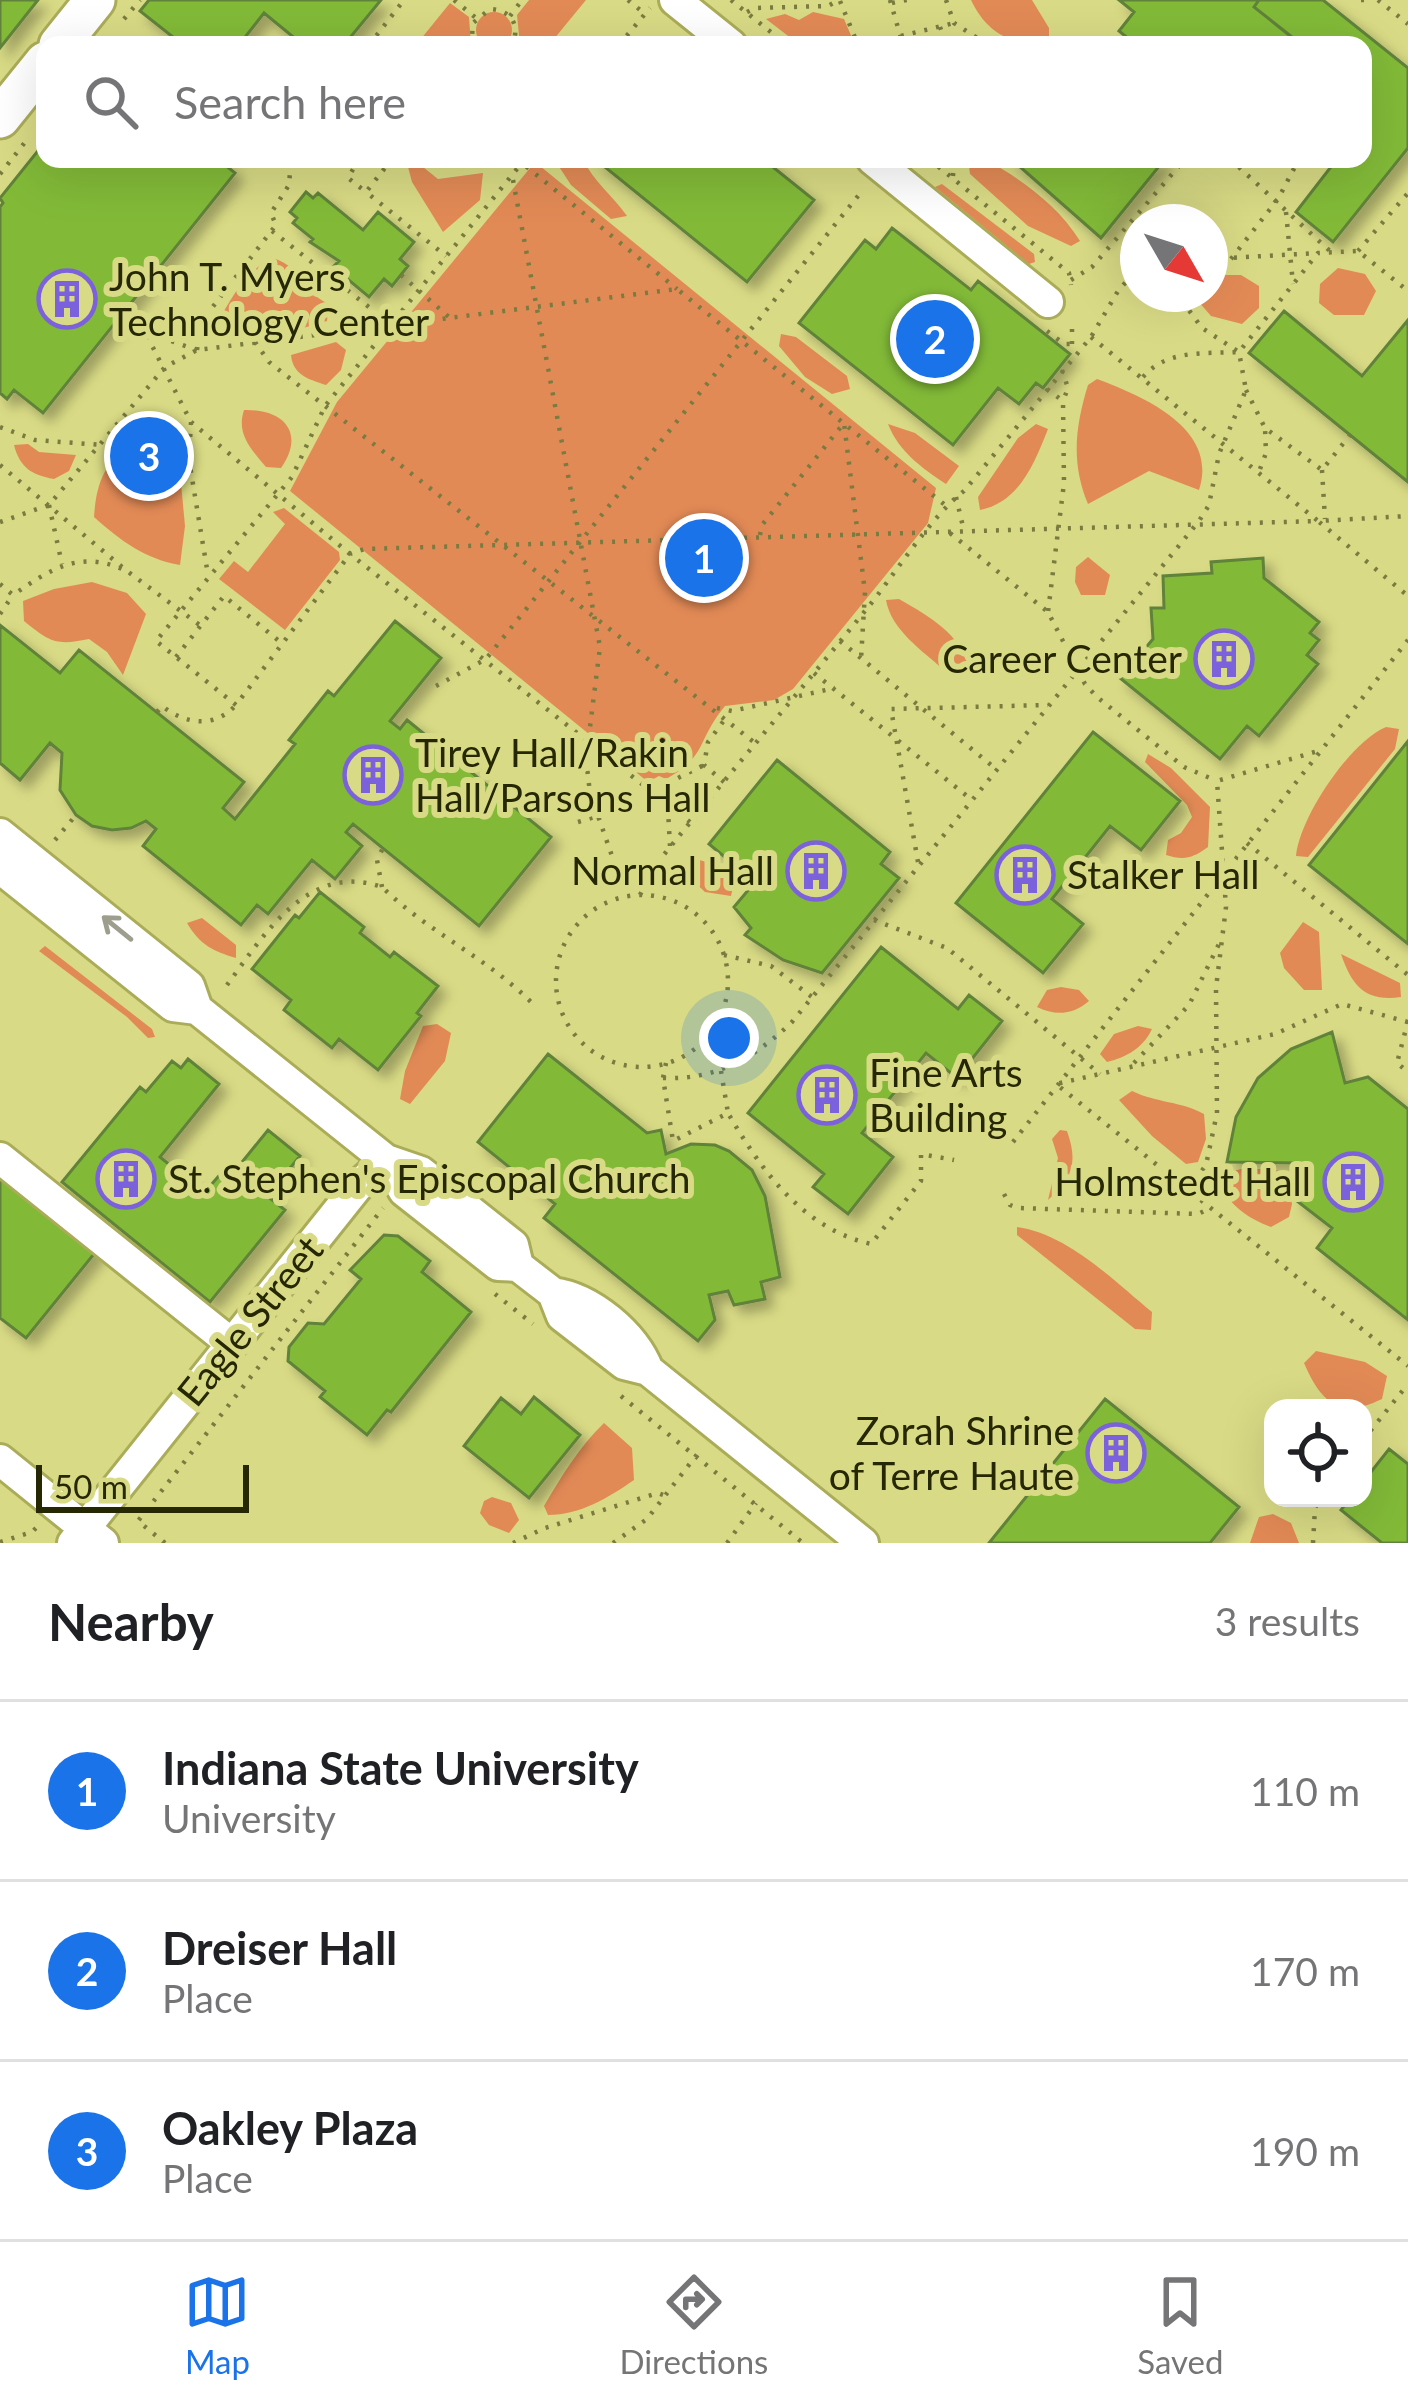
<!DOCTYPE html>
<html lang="en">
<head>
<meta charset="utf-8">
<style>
	body { margin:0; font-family:Lato,sans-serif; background:#f6f6f6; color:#202124 }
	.controls { position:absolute; right:36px; bottom:36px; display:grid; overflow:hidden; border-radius:24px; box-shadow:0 12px 48px #0002 }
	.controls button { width:108px; height:108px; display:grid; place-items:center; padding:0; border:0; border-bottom:3px solid #e0e0e0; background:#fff; color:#202124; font:60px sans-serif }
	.compass { position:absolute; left:1120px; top:204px; width:108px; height:108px; border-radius:50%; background:#fff; box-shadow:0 12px 48px #0002; rotate:129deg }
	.scale { position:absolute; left:36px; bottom:30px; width:213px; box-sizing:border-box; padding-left:12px; border:6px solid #262703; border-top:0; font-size:33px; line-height:42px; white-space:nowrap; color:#262703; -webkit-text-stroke:9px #d8da85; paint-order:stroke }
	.you { position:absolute; left:729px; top:1038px; width:42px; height:42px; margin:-30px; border:9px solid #fff; border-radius:50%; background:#1a73e8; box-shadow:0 0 0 18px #1a73e833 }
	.badge { display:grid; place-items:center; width:78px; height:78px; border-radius:50%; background:#1a73e8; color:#fff; font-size:39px; font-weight:700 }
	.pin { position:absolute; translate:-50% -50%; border:6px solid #fff; box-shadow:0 3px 12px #0006 }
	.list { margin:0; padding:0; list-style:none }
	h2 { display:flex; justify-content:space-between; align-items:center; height:156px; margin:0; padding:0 48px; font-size:51px }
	h2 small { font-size:39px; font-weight:400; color:#757577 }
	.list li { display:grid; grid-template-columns:78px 1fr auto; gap:36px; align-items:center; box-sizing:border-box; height:180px; padding:0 48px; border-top:3px solid #e0e0e0 }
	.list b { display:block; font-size:45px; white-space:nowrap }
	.list p { margin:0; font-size:39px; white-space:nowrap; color:#757577 }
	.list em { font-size:39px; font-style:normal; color:#757577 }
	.icon { flex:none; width:66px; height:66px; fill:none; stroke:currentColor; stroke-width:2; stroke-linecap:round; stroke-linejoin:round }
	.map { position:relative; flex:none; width:1408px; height:1543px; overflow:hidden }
	.search { position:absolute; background:#fff; box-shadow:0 12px 48px #0002; left:36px; right:36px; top:36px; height:132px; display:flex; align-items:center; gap:30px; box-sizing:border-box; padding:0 42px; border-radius:24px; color:#757577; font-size:45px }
	.sheet { height:696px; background:#fff }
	nav { display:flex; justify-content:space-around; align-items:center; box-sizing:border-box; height:168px; border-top:3px solid #e0e0e0; background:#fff; font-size:33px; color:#757577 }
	nav a { display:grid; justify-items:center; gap:6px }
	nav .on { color:#1a73e8 }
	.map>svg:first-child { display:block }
	.green { fill:#e28a56 }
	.building { fill:#82ba38; stroke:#61823a; stroke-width:3; filter:url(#shadow) }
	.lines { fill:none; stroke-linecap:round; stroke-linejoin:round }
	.minor-casing { stroke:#aaac58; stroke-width:36 }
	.major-casing { stroke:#aaac58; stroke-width:45 }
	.path { stroke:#797b40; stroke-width:4.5; stroke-dasharray:3 9; stroke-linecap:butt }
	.minor { stroke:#fff; stroke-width:30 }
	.major { stroke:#fff; stroke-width:39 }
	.oneway { stroke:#9d9e8e }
	.labels { text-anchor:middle; stroke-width:12; stroke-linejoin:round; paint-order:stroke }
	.poi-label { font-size:39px; fill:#262703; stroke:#d8da85; text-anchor:start }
	.street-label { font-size:39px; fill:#262703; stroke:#d8da85 }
</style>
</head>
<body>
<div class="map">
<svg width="1408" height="1543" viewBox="0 0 1408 1543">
	<defs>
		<filter id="shadow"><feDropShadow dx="8" dy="8" stdDeviation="6" flood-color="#0004"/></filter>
	</defs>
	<rect width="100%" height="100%" fill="#d8da85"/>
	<path class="green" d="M 529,0 L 586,0 L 549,45 L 520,45 L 517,15 Z
		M 971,0 L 1032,0 L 1049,28 L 1049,45 C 1012,45 987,34 971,0 Z
		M 450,3 L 469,17 L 471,45 L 416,45 Z
		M 813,12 L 844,19 L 855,45 L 800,45 L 766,19 L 785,14 L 799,20 Z
		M476 30a18 18 0 1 1 36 0a18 18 0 1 1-36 0Z
		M 554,159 L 583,159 C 593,181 613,196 627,216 L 611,219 L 571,185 Z
		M 985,159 C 1021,179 1058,205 1080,241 L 1071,246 L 1028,226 L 970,174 L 969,166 Z
		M 535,162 L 936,488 L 928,523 L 793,689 L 774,700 L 725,706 C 696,741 708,756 666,779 L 659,776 L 648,782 L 290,491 L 337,402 Z
		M 407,163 L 423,167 L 438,179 L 483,173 L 480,200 L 443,232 L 412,182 Z
		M 942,184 L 1034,254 L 1035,262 L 1029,264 L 935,187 Z
		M 273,258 C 307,270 297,289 329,304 L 327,321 L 303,328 L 275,325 L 223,337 L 218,321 C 233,296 246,270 273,258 Z
		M 1338,268 L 1365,274 L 1376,291 L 1364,315 L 1334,315 L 1319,303 L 1320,284 Z
		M 1210,275 L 1241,275 L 1259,286 L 1259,308 L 1242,324 L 1211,316 L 1192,294 L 1210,294 Z
		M 781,334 L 796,337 L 847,376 L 850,389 L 832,394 L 805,377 L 779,346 Z
		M 336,342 L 346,350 L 341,370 L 326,385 C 308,379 293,375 291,355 Z
		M 1097,379 C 1145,397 1219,429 1199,490 L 1149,471 L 1088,504 C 1071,464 1075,427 1088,385 Z
		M 244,410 C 283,409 306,432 281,468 L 266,467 C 251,449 236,434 244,410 Z
		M 159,423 L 176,430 L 185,526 L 180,565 C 145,559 121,541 94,517 C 96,488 102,467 125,448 L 135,457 L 146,459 L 143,428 Z
		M 888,424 L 915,433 L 959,466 L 946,484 C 922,468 899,452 888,424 Z
		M 1036,424 L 1048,429 C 1035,462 1019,503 980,510 L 978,497 L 1018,438 Z
		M 28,444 L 39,452 L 76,455 L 69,471 L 54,479 C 32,475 20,468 14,445 Z
		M 284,508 L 339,552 L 340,560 L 285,630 L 219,579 L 234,561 L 248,572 L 285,524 L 273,512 Z
		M 1088,557 L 1110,575 L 1105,595 L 1081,595 L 1075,582 L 1076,567 Z
		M 92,582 L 127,593 L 146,614 L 123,675 L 107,652 L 89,639 C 56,646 50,642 24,621 L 23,601 L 54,589 Z
		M 899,599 C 932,618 957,632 972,669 L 944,670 C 923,651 891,630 886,600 Z
		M 1386,727 L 1399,729 L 1395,749 L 1308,857 L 1296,856 C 1300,817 1349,743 1386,727 Z
		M 1148,754 L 1171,768 L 1210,807 L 1208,847 C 1193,858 1184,861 1166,855 L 1168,840 L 1181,833 L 1192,817 L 1187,805 L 1145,762 Z
		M 693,858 L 716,865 L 735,878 L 731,896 L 705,892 L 689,877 Z
		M 202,918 L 236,945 L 236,958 C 213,951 200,945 187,923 Z
		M 1303,922 L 1319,932 L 1322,990 L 1304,990 L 1284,968 L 1280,953 Z
		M 45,946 L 152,1029 L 155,1037 L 148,1038 L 127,1017 L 39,951 Z
		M 1341,954 L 1400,983 L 1401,997 C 1365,1002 1352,986 1341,954 Z
		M 1061,987 L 1079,990 L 1089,1001 C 1073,1015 1055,1016 1037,1007 L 1047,990 Z
		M 437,1024 L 451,1033 L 445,1061 L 410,1104 L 400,1099 L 405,1071 L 423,1026 Z
		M 1138,1026 L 1152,1029 C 1143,1048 1127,1057 1107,1062 L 1100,1054 L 1114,1034 Z
		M 1132,1091 C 1157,1103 1180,1101 1204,1114 L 1206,1139 L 1198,1162 L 1186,1164 L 1152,1136 L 1119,1100 Z
		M 1060,1130 L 1067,1131 C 1078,1162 1073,1178 1048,1200 L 1058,1158 L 1052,1139 Z
		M 1244,1168 L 1285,1171 L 1292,1204 L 1289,1217 L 1271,1227 C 1247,1218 1231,1206 1218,1183 L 1227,1173 Z
		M 1017,1227 C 1068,1234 1114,1281 1152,1312 L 1151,1330 L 1135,1329 L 1017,1235 Z
		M 1316,1351 L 1365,1362 L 1387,1376 L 1382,1399 C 1339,1420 1321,1402 1304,1363 Z
		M 604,1423 L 632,1448 L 634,1480 C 608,1498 580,1515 548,1515 L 544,1506 C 561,1477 579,1447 604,1423 Z
		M 492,1497 L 511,1503 L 519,1520 L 509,1533 L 489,1525 L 480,1513 L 484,1501 Z
		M 1273,1514 L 1291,1523 L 1299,1543 L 1250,1543 L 1259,1517 Z"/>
	<path class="building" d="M 0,0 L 38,0 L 0,48 Z
		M 149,0 L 381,0 L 344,45 L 303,45 L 264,13 L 239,45 L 183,45 L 140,11 Z
		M 1119,0 L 1259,0 L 1254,7 L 1294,39 L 1290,45 L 1201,45 L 1196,41 L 1192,45 L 1136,45 L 1119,31 L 1134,12 Z
		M 1259,0 L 1323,0 L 1408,68 L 1408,148 L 1333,242 L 1296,212 L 1337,159 L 1363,159 L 1363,45 L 1302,45 L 1254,7 Z
		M 45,142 L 45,159 L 218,159 L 235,173 L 43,413 L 14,390 L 7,399 L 0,393 L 0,207 L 3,203 L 0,198 Z
		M 595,159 L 763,159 L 814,200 L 747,282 Z
		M 1011,159 L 1165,159 L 1101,238 Z
		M 306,192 L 313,198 L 318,193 L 363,230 L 378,212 L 414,242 L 400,259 L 408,266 L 392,286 L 384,279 L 369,297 L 333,267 L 339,261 L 310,242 L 313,239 L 293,223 L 297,218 L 290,212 Z
		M 892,228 L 971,290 L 978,281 L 1070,354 L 1043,388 L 1036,383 L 1019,404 L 998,388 L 953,445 L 799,323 L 865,240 L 876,249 Z
		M 1284,311 L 1362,376 L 1408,320 L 1408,482 L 1249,353 Z
		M 1263,558 L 1264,578 L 1319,622 L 1310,633 L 1319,640 L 1307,655 L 1318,664 L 1259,736 L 1247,726 L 1220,759 L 1120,678 L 1153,639 L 1151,608 L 1164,608 L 1163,576 L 1212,573 L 1211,562 Z
		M 395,621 L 441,658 L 390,721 L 400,729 L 407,720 L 551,837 L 479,926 L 353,824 L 346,832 L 362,846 L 335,879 L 312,860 L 268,914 L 257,905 L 241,925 L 143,846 L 156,829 L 146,821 L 131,828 L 112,830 L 92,826 L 76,815 L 60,790 L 62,753 L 50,743 L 20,780 L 0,763 L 0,625 L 60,673 L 79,650 L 244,782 L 223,808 L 235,819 L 295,744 L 289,740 L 328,691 L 334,696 Z
		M 1093,732 L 1180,801 L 1141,850 L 1110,826 L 1052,899 L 1083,924 L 1043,973 L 956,903 Z
		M 1408,741 L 1408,944 L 1309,865 Z
		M 777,760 L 890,852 L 881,864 L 899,878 L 822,973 L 783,960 L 745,935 L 751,928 L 734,907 L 755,882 L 709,844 Z
		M 320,892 L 364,927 L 360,933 L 390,957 L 394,952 L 438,986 L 417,1013 L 421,1016 L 378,1070 L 339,1039 L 332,1048 L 284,1010 L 291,1000 L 252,969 L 295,915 L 299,918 Z
		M 881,947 L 958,1009 L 969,995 L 1002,1021 L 957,1078 L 926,1053 L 862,1133 L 893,1157 L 848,1214 L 813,1187 L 824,1174 L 748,1113 Z
		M 1332,1032 L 1345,1083 L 1368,1077 L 1408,1109 L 1408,1320 L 1317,1248 L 1332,1228 L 1297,1201 L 1298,1163 L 1227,1162 L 1236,1117 L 1258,1078 L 1291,1049 Z
		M 548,1054 L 647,1133 L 661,1130 L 666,1154 L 691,1144 L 715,1145 L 729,1151 L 752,1170 L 765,1196 L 780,1277 L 761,1282 L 765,1299 L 734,1305 L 728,1291 L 709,1295 L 715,1320 L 698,1341 L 544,1218 L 555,1204 L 478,1142 Z
		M 188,1059 L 219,1084 L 160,1157 L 204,1193 L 223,1171 L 230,1177 L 268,1130 L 300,1156 L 267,1196 L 285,1210 L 210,1302 L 62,1182 L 140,1087 L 146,1092 L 172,1061 L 181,1068 Z
		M 0,1169 L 98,1249 L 26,1338 L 0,1318 Z
		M 384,1235 L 398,1236 L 430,1261 L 422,1272 L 471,1312 L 391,1412 L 387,1410 L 367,1435 L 320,1397 L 325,1391 L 288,1361 L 289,1347 L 308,1323 L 324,1324 L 361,1279 L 350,1270 Z
		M 534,1397 L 580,1435 L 529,1498 L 464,1446 L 501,1398 L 521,1414 Z
		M 1105,1399 L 1239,1507 L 1210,1543 L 989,1543 Z
		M 1389,1449 L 1408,1464 L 1408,1543 L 1382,1543 L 1341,1510 L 1350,1498 L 1363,1498 L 1363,1482 Z"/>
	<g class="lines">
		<defs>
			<path id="minor" d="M 675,0 L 731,45
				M 872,159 L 1048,302
				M 0,834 L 189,986 L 197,1009 L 386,1160 L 421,1172 L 513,1245 L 518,1266 L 553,1293 L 562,1316 L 624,1364 L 648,1370 L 863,1543
				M 0,868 L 173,1006 L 197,1009
				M 0,1158 L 232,1344
				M 386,1160 L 404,1191 L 498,1265 L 518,1266
				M 553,1293 C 591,1298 634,1334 648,1370
				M 0,1460 L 103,1543
				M 73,1543 L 357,1187 L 386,1160"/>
			<path id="major" d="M 59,45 L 95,0
				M 0,118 L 45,62"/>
		</defs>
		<use href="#minor" class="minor-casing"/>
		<use href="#major" class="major-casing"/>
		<path class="path" d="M 454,0 L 476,18
			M 628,0 L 645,14
			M 731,0 L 787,45
			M 890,0 L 903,45
			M 946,0 L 954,23 L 988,45
			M 1361,0 L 1364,0
			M 1378,0 L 1408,24
			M 840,1 L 858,45
			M 892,3 L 907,0
			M 747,12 L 755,8 L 828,6 L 839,0
			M 510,16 L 522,0
			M 124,19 L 140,0
			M 940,27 L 947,45
			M 901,36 L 954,23
			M 369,45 L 404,0
			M 476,45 L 472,37 L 473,23 L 490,9 C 511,10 521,25 512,45
			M 619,45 L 650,8
			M 359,159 L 348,178 L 366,192
			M 392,159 L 366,192 L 446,256
			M 517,159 L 677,289
			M 929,159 L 1069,273 L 1071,285
			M 1230,159 L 1331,252
			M 0,174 L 26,141
			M 953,176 L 954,159
			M 513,180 L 600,647 L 586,759 L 590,793 L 626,896
			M 1286,212 L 1293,284
			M 272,231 L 374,311 L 378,328
			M 1358,251 L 1408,193
			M 1210,259 L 1318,253
			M 1231,259 L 1278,199 L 1299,159
			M 401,275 L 450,318
			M 1071,280 L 1092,267 L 1185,159
			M 1047,331 L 1064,344 L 1071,344
			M 1091,337 L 1318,521 L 1408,516
			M 255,342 L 269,362 L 755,743
			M 1072,344 L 1072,320
			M 197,350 L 145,332 L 191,422 L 350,554 L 236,705 L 156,641 L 292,477 L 325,406 L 525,159
			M 197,350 L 201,322 L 276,225 L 271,213 L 289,185 L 291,159
			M 1062,370 L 1068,388 L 1063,401
			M 1143,377 C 1167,349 1204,354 1239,352 L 1318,253 L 1358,251 L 1408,291
			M 1047,389 L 1063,401 L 1064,483 L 1048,612
			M 1246,390 L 1265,428 L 1322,470 L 1350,435
			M 191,422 L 189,460 L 208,575
			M 0,427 L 35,440 L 102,445
			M 0,465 L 127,571 L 201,626
			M 1260,469 L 1266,453 L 1265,428
			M 1322,470 L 1325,519
			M 956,497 L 964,531
			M 49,505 L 62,564
			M 0,522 L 49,505 L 165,367 L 197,350 L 677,289 L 945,505
			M 950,533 L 1048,612 L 1085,684 L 1097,697 L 1184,767 L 1217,781
			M 760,535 L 762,525 L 844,423 L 865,592 L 861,659
			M 0,584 L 13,595 C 49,570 79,550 122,569
			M 0,614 L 13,595
			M 840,641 L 996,769
			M 176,657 L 224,596 L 284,645
			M 814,673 L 972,800
			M 436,686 L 486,659 L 862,191 L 860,189
			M 717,708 L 732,711 L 835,688
			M 157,712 L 162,706 C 185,724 214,729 236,705
			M 724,782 L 704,765 L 708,742 L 725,719
			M 578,822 L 598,816
			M 690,822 L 350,554 L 364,549 L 1318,521 L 1408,596
			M 55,840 L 76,815
			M 1247,843 L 1408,975
			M 670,846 L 667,792 L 678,778 L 704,765
			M 918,862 L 891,709 L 1048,705
			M 382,887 L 377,860 L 383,848
			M 640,895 L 654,867 C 723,781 795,697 865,611 C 893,577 931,516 964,491 L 1091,337 L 1118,291 L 1138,268
			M556 981a86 86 0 1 1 172 0a86 86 0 1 1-172 0Z
			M 874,920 L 947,948 L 1100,1074
			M 724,955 L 771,966 L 812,997
			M 227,985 C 264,935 308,861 382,887 C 429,933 488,958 534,1005
			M 1408,1021 L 1397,1063 L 1408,1072
			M 1408,1022 L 1342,1004 L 1275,1034 L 1056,1084 L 1408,1366
			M 666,1063 L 663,1078 L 673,1141 L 728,1113 C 761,1170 803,1229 871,1244 L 921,1181 L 921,1154 L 954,1160
			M 1134,1063 L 1189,1005 L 1220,942
			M 721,1071 L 728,1113
			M 663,1078 C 717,1080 754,1058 792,1022 L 1199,521 L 1209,505 L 1219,454 L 1246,390 L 1239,352 L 1202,328 L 1177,294
			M 1013,1142 L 1408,640
			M 1188,1190 L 1206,1165 L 1217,1113 L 1216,988 L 1226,907 L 1217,781 L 1318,751
			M 1004,1194 L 1010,1205 L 1018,1208 L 1198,1214 L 1210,1208
			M 495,1294 L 533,1324
			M 621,1396 L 803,1543
			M 1363,1440 L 1408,1384
			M 0,1542 L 32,1532 L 38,1526
			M 165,1543 L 138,1521 L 383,1208
			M 513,1543 L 545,1528 L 658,1493 L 666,1496
			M 613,1543 L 647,1519 L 702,1448
			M 727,1543 L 756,1503
			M 1313,1543 L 1315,1508 L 1320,1498"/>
		<use href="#minor" class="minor"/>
		<use href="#major" class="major"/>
	</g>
	<defs><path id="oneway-shaft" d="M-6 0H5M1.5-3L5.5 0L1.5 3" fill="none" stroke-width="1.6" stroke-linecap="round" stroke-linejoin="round" transform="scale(3)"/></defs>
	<use class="oneway" href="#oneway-shaft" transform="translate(117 928) rotate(-141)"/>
	<defs>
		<symbol id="building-ring" viewBox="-11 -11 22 22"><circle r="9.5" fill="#d8da85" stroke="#7c61dc" stroke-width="1.5"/><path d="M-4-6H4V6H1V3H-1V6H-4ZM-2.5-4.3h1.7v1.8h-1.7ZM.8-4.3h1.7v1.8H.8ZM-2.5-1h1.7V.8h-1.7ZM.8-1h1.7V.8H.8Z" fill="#7c61dc"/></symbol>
	</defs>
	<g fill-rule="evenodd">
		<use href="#building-ring" x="34" y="266" width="66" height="66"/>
		<use href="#building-ring" x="1191" y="626" width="66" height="66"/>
		<use href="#building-ring" x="340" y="742" width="66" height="66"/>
		<use href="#building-ring" x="783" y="838" width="66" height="66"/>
		<use href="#building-ring" x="992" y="842" width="66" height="66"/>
		<use href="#building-ring" x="794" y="1062" width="66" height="66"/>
		<use href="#building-ring" x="93" y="1146" width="66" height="66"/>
		<use href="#building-ring" x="1320" y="1149" width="66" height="66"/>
		<use href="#building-ring" x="1083" y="1420" width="66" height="66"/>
	</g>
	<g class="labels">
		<g class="poi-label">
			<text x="109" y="291">John T. Myers<tspan x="109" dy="45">Technology Center</tspan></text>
			<text x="1182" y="673" text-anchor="end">Career Center</text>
			<text x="415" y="767">Tirey Hall/Rakin<tspan x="415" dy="45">Hall/Parsons Hall</tspan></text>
			<text x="774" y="885" text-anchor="end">Normal Hall</text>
			<text x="1067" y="889">Stalker Hall</text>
			<text x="869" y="1087">Fine Arts<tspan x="869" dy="45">Building</tspan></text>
			<text x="168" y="1193">St. Stephen's Episcopal Church</text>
			<text x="1311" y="1196" text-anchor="end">Holmstedt Hall</text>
			<text x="1074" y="1445" text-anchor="end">Zorah Shrine<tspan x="1074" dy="45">of Terre Haute</tspan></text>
		</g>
		<g class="street-label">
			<text transform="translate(250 1321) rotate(-51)" y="14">Eagle Street</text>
		</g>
	</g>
</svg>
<div class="controls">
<button><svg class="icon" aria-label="locate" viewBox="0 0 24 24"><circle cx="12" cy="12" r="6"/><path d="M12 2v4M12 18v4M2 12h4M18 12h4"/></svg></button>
</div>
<svg class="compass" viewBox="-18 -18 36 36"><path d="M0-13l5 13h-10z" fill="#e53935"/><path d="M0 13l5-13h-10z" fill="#757577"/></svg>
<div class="scale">50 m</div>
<div class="you"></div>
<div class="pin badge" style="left:704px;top:558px">1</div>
<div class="pin badge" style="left:935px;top:339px">2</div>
<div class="pin badge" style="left:149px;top:456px">3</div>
<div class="search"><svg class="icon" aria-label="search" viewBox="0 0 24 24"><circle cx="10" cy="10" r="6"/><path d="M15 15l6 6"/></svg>Search here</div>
</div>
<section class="sheet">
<h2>Nearby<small>3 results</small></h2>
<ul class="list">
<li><span class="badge">1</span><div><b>Indiana State University</b><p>University</p></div><em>110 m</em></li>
<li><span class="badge">2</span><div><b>Dreiser Hall</b><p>Place</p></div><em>170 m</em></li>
<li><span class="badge">3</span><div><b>Oakley Plaza</b><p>Place</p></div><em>190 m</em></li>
</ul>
</section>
<nav>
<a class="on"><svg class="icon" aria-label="map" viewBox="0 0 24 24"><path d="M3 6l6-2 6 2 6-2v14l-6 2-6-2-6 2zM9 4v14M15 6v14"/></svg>Map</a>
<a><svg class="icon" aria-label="directions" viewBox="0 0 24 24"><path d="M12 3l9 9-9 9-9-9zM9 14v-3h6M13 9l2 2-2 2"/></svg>Directions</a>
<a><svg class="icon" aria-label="saved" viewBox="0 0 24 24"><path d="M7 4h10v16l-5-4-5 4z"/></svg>Saved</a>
</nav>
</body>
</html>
